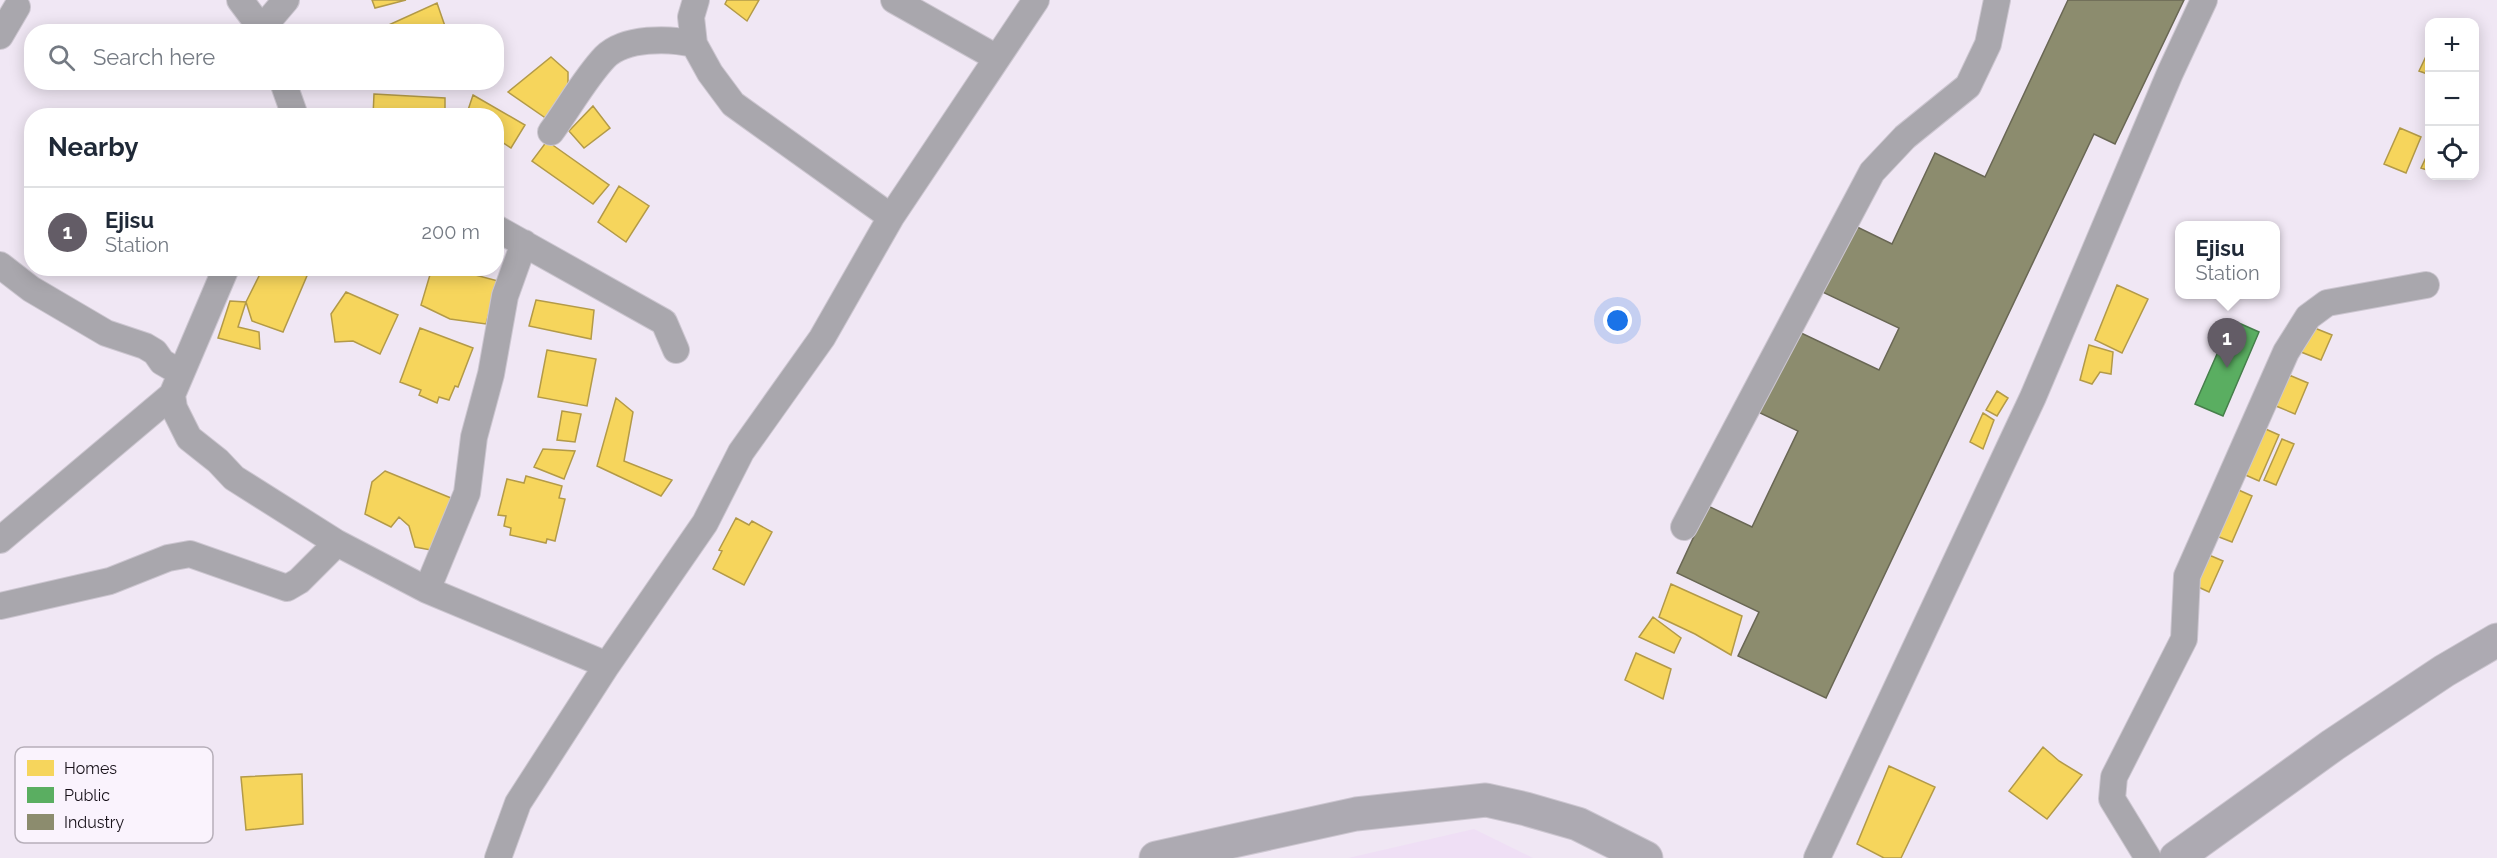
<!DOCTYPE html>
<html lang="en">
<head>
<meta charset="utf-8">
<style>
	body { margin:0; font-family:Raleway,sans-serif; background:#f6f6f7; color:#1f2937 }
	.controls { position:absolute; right:18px; top:18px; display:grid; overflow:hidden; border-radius:12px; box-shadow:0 3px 15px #0003 }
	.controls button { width:54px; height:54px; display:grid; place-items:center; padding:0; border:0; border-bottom:2px solid #e0e1e3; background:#fff; color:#1f2937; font:30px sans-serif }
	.you { position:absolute; left:1618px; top:321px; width:21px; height:21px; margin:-15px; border:4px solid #fff; border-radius:50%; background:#1a73e8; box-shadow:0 0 0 9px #1a73e833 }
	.badge { display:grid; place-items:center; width:39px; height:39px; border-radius:50%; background:#635c66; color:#fff; font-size:20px; font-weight:700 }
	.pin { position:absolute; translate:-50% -50px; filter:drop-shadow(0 2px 3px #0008) }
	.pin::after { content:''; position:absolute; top:32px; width:21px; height:18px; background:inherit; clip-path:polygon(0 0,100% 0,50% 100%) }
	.popup { position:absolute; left:2175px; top:221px; width:105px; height:78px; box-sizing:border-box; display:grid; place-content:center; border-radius:12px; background:#fff; filter:drop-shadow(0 2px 4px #0005); font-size:20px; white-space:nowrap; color:#747a83 }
	.popup b { font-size:22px; color:#1f2937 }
	.popup::after { content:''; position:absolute; left:50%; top:100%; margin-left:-12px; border:12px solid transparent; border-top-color:#fff }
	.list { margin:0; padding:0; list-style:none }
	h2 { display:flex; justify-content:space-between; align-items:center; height:78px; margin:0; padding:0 24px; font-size:26px }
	h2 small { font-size:20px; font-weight:400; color:#747a83 }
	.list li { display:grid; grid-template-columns:39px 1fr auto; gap:18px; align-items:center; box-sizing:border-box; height:90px; padding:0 24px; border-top:2px solid #e0e1e3 }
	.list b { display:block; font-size:22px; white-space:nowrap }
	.list p { margin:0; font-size:20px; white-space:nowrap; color:#747a83 }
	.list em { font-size:20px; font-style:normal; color:#747a83 }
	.icon { flex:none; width:33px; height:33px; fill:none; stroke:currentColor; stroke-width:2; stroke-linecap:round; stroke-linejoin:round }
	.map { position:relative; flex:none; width:2497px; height:858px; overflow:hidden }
	.search { position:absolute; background:#fff; box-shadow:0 3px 15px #0003; left:24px; top:24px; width:480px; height:66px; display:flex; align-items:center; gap:15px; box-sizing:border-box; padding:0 21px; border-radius:24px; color:#747a83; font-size:22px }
	.panel { position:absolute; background:#fff; box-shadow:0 3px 15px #0003; left:24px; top:108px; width:480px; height:168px; border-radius:24px }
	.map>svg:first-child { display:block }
	.built { fill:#efdff5 }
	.homes { fill:#f6d55c; stroke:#b39a48; stroke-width:1.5 }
	.public { fill:#5aae61; stroke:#467f4b; stroke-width:1.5 }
	.industry { fill:#8c8c6e; stroke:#696754; stroke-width:1.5 }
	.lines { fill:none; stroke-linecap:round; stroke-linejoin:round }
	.minor-casing { stroke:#ccc6d0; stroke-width:28 }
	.major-casing { stroke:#ccc6d0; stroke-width:35 }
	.minor { stroke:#a9a7ad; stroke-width:26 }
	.major { stroke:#adaab2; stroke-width:33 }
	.key { fill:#faf3fd; stroke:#b6afb9; stroke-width:1.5 }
	.key-label { font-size:16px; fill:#171119 }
</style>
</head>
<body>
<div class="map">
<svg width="2497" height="858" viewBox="0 0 2497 858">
	<rect width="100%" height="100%" fill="#f0e7f4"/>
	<path class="built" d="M 1474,829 L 1533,858 L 1348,858 Z"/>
	<path class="homes" d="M 372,0 L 406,0 L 375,8 Z
		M 727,0 L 759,0 L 747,21 L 725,4 Z
		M 437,3 L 447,32 L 382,32 L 382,28 Z
		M 2430,48 L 2430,75 L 2419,71 Z
		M 551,57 L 568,72 L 568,93 L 547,119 L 508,92 Z
		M 374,94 L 445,98 L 445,116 L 373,116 Z
		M 473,95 L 525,125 L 511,148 L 496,138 L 496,116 L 466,116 Z
		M 593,106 L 610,128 L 584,148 L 569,131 Z
		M 2400,128 L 2421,137 L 2406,173 L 2384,164 Z
		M 547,141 L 609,185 L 593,204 L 532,161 Z
		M 2430,149 L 2430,171 L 2421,168 Z
		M 619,186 L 649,206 L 626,242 L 598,222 Z
		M 263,268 L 303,268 L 309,271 L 283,332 L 252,321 L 246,302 Z
		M 432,268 L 449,268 L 498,281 L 486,324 L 450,319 L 421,305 Z
		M 2117,285 L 2148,299 L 2122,353 L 2095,340 Z
		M 346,292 L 398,315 L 380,354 L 353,341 L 335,342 L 331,314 Z
		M 536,300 L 594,310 L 591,339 L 529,326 Z
		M 230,301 L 246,302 L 238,327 L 259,332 L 260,349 L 218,338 Z
		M 2307,325 L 2332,335 L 2321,360 L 2296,350 Z
		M 420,328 L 473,348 L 458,387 L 455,386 L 449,400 L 439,397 L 437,403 L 419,395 L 421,390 L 400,382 Z
		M 2089,345 L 2113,352 L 2111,374 L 2100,372 L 2092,384 L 2080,380 Z
		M 547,350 L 596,359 L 587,406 L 538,397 Z
		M 2289,375 L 2308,383 L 2295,414 L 2276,406 Z
		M 1997,391 L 2008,398 L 1997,416 L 1986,410 Z
		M 616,398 L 633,412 L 624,461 L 672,480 L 661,496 L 597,466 Z
		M 562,411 L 581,414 L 575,442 L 557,440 Z
		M 1983,413 L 1994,420 L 1983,449 L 1970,442 Z
		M 2261,427 L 2279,435 L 2259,481 L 2241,473 Z
		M 2282,439 L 2294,444 L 2276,485 L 2264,480 Z
		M 543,449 L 575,451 L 564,479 L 534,467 Z
		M 385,471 L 451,498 L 436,551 L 415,547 L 409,526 L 399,517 L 391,527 L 365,514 L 372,482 Z
		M 526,476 L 562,486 L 559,498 L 565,499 L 555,541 L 547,539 L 546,543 L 510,535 L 511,528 L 504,526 L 506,516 L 498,515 L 507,479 L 524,483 Z
		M 2234,488 L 2252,496 L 2232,542 L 2214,535 Z
		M 736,518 L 749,525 L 752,521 L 772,532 L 744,585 L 713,569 L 722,551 L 719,550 Z
		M 2209,555 L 2223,561 L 2209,592 L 2196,586 Z
		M 1671,584 L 1742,616 L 1731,655 L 1695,634 L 1659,617 Z
		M 1653,617 L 1681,638 L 1674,653 L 1639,637 Z
		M 1636,653 L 1671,669 L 1663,699 L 1625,680 Z
		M 2043,747 L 2059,761 L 2082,775 L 2047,819 L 2009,791 Z
		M 1889,766 L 1935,787 L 1901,858 L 1884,858 L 1857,844 Z
		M 302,774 L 303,824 L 246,830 L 241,777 Z"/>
	<path class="public" d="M 2232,320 L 2259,332 L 2223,416 L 2195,404 Z"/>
	<path class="industry" d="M 2068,0 L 2184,0 L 2115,144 L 2094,134 L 1826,698 L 1738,656 L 1759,612 L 1677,573 L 1708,506 L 1752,527 L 1798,431 L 1758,412 L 1797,331 L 1879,370 L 1899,328 L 1816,289 L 1847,222 L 1892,244 L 1935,153 L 1985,177 Z"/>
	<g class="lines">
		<defs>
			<path id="minor" d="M 240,0 L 264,32
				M 696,0 L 691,17 L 694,44 L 710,73 L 733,104 L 891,217
				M 894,0 L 997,58
				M 263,27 L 286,0
				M 0,36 L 17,7
				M 283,82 L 295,116
				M 551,132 C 568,109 585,78 605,57 C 625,37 669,38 694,44
				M 496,228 L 664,322 L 676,350
				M 0,265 L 31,289 L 106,333 L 145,346 L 155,352 L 162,362 L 181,373
				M 172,395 L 174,408 L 189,438 L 218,461 L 234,478 L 337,543 L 427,590 L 607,665
				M 1684,527 L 1872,172 L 1905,137 L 1968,86 L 1988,44 L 1997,0
				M 0,540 L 172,395 L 226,268
				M 427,590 L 467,493 L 474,437 L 491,374 L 505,296 L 524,243
				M 0,606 L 110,581 L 168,558 L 190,554 L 287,588 L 299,581 L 337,543
				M 498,858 L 518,803 L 607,665 L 705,523 L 741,452 L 822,338 L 891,217 L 1036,0
				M 1817,858 L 2033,397 L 2170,73 L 2204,0
				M 2148,858 L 2112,799 L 2114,777 L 2184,639 L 2187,576 L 2286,352 L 2308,317 L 2327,303 L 2426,285"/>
			<path id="major" d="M 1156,858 L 1356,814 L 1486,800 L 1526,809 L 1578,824 L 1646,858
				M 2176,858 L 2333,745 L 2444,671 L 2497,640"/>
		</defs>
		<use href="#minor" class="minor-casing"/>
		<use href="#major" class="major-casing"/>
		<use href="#minor" class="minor"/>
		<use href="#major" class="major"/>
	</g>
	<rect x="15" y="747" width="198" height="96" rx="9" class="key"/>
	<rect x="27" y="760" width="27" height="16" fill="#f6d55c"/>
	<rect x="27" y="787" width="27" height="16" fill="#5aae61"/>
	<rect x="27" y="814" width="27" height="16" fill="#8c8c6e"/>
	<g class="key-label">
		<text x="64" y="774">Homes</text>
		<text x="64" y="801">Public</text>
		<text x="64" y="828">Industry</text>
	</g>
</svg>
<div class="controls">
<button>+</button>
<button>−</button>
<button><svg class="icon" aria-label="locate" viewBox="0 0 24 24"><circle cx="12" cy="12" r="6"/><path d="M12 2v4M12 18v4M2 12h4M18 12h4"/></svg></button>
</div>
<div class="you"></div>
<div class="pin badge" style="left:2227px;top:368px">1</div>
<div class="popup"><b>Ejisu</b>Station</div>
<div class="search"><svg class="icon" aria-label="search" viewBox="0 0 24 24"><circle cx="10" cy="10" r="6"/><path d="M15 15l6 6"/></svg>Search here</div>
<section class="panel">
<h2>Nearby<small></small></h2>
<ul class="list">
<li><span class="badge">1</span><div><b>Ejisu</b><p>Station</p></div><em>200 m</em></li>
</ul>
</section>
</div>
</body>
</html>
